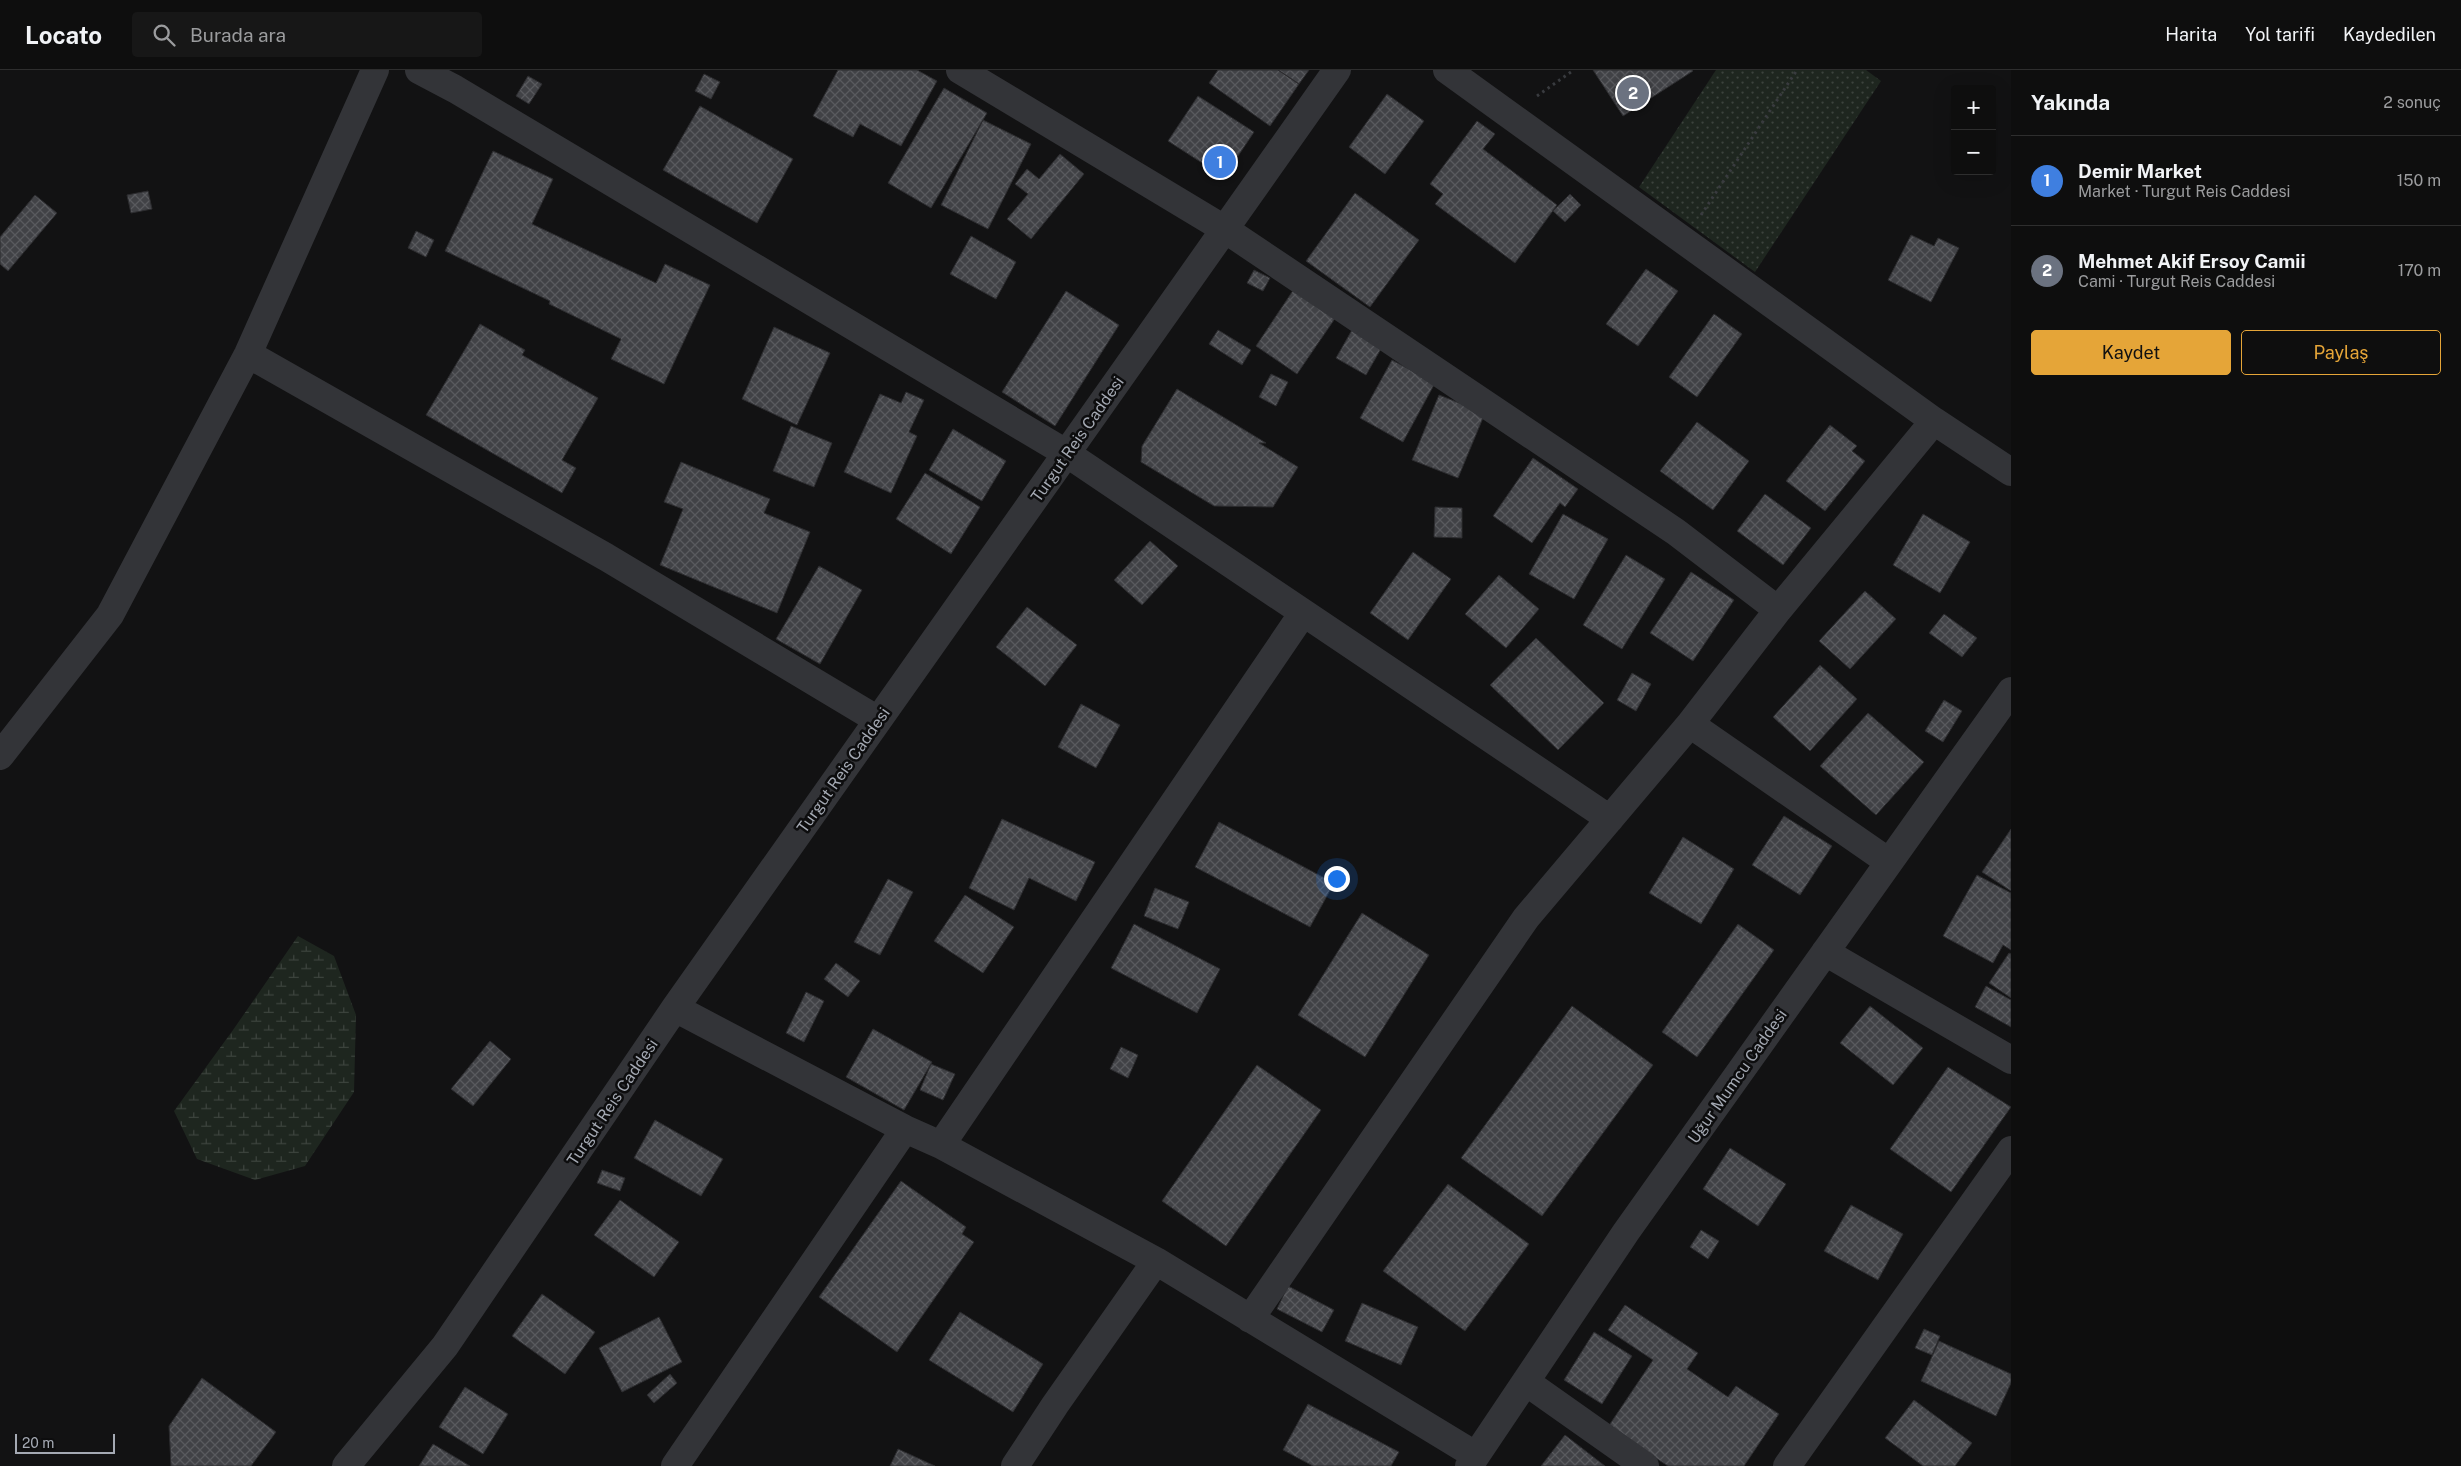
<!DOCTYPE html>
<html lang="tr">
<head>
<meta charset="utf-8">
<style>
	body { margin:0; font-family:"Public Sans",sans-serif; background:#171717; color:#f1f3f6 }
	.controls { position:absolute; right:15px; top:15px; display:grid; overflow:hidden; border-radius:5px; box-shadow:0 5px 20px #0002 }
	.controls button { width:45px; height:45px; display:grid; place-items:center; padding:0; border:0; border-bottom:1px solid #2e2e2e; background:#0e0e0e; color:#f1f3f6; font:25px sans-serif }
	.scale { position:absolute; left:15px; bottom:12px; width:100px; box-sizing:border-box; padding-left:5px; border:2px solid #a4a9b3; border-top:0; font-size:14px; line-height:18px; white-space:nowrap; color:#a4a9b3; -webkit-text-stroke:4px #0d0d0e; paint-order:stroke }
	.you { position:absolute; left:1336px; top:808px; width:18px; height:18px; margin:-12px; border:4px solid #fff; border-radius:50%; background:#1a73e8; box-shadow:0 0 0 8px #1a73e833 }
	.badge { display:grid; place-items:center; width:32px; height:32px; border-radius:50%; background:#e5a538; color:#fff; font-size:16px; font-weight:700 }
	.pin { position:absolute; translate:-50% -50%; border:2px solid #fff; box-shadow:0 1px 5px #0006 }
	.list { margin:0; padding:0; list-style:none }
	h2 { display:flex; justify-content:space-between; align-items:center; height:65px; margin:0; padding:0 20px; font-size:21px }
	h2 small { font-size:16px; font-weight:400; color:#9b9c9e }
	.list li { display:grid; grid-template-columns:32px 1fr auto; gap:15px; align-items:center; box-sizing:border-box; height:90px; padding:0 20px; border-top:1px solid #2e2e2e }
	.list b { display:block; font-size:19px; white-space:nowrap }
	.list p { margin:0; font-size:16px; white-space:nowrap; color:#9b9c9e }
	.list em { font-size:16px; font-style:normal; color:#9b9c9e }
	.actions { display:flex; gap:10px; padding:15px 20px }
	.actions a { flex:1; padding:11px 0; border:1px solid #e5a538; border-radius:5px; text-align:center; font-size:18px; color:#e5a538 }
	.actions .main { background:#e5a538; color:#111 }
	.icon { flex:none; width:28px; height:28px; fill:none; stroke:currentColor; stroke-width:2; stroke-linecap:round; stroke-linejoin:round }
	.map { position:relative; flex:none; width:2011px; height:1396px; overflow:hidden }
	header { display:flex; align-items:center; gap:30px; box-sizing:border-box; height:70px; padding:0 25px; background:#0e0e0e; border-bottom:1px solid #2e2e2e }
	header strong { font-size:24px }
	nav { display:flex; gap:28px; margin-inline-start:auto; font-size:18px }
	.search { width:350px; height:45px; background:#171717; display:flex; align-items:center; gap:12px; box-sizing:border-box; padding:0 18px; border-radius:5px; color:#9b9c9e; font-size:19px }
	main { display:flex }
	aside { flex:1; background:#0e0e0e }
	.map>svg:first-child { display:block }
	.wetland { fill:url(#wetland-marsh) }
	.park { fill:url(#park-dots) }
	.building { fill:url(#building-cross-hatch); stroke:#2c2c2f }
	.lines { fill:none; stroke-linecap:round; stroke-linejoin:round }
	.path { stroke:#393b3f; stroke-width:3; stroke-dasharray:2.5 4; stroke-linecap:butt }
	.minor { stroke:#333438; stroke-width:28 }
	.labels { text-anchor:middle; stroke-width:5; stroke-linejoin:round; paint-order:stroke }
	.street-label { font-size:16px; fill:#a4a9b3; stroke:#0d0d0e }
</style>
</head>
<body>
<header>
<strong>Locato</strong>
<div class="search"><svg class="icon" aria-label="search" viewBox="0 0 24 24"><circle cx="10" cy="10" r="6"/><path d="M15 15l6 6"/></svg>Burada ara</div>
<nav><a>Harita</a><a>Yol tarifi</a><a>Kaydedilen</a></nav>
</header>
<main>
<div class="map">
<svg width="2011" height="1396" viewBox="0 0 2011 1396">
	<defs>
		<pattern id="wetland-marsh" width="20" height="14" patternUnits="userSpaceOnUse" patternTransform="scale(1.25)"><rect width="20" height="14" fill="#1e261f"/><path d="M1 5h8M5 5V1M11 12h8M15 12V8" fill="none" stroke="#3c433d"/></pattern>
		<pattern id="park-dots" width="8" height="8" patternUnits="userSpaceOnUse" patternTransform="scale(1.25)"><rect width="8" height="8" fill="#1e261f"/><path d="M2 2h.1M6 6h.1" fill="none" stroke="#3c433d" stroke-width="1.8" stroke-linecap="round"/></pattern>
		<pattern id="building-cross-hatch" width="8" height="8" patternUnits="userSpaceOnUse" patternTransform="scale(1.25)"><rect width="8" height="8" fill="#414246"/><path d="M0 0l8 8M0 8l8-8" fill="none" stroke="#595a5e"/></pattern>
	</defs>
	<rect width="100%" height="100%" fill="#121213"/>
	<path class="wetland" d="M 298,866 L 334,886 L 356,945 L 354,1022 L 305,1096 L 255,1110 L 197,1089 L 174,1041 L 233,960 Z"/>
	<path class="park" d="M 1716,0 L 1866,0 L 1881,11 L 1755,202 L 1639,117 Z"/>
	<path class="building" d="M 838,0 L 917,0 L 937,11 L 901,76 L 860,54 L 853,67 L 813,46 Z
		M 1218,0 L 1278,0 L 1299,14 L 1270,56 L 1209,13 Z
		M 1278,0 L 1309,0 L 1299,14 Z
		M 1593,0 L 1692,0 L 1693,1 L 1623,46 Z
		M 704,4 L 720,12 L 711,29 L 695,21 Z
		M 528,6 L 542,14 L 529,34 L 516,26 Z
		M 944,18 L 987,43 L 931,138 L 888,113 Z
		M 1387,24 L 1424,51 L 1385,104 L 1349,77 Z
		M 1198,26 L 1254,62 L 1224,107 L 1168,71 Z
		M 700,36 L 793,89 L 757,153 L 663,100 Z
		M 983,50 L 1031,74 L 988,159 L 941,135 Z
		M 1477,51 L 1495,64 L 1483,79 L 1557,135 L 1515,193 L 1435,134 L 1443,124 L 1430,114 Z
		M 493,81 L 553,109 L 532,154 L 656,213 L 665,194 L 710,215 L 664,314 L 611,289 L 621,269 L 549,234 L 550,231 L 445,181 Z
		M 1060,84 L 1084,104 L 1031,169 L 1007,149 L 1028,124 L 1015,114 L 1027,99 L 1039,109 Z
		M 148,121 L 152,139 L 131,143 L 127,125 Z
		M 1355,123 L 1419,170 L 1370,237 L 1306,191 Z
		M 1570,124 L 1581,135 L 1565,152 L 1553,141 Z
		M 35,125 L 57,143 L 8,201 L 0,194 L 0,167 Z
		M 416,161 L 434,170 L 426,187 L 408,178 Z
		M 1911,165 L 1934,176 L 1938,168 L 1959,178 L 1931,232 L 1888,210 Z
		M 971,166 L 1016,192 L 996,229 L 950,204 Z
		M 1646,199 L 1678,221 L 1638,276 L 1606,254 Z
		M 1254,200 L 1270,208 L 1263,221 L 1247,213 Z
		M 1294,219 L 1336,247 L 1297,304 L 1256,276 Z
		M 1066,221 L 1119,255 L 1055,356 L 1002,322 Z
		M 1714,244 L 1742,264 L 1697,327 L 1669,307 Z
		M 480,254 L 525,280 L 522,285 L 598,328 L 562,390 L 576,398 L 562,423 L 426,345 Z
		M 774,257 L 830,283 L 797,355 L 742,329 Z
		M 1218,260 L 1251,280 L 1242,295 L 1209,274 Z
		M 1352,260 L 1382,277 L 1366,305 L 1336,288 Z
		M 1392,290 L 1435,313 L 1403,372 L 1360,348 Z
		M 1271,304 L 1288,312 L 1276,336 L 1259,327 Z
		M 1177,319 L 1266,373 L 1259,373 L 1298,397 L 1273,437 L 1214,436 L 1141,392 L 1142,376 Z
		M 906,322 L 924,330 L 909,362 L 917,366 L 891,423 L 844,402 L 880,324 L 901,333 Z
		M 1439,325 L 1485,343 L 1458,408 L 1412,390 Z
		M 1697,352 L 1749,391 L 1713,440 L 1660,401 Z
		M 1830,355 L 1857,376 L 1852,381 L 1865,391 L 1825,441 L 1786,411 Z
		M 791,356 L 832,373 L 814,417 L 773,401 Z
		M 953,359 L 1006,391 L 982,431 L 929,400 Z
		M 1533,388 L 1578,419 L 1565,437 L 1560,433 L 1532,473 L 1493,446 Z
		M 681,392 L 770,429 L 764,443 L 810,462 L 777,543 L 660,495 L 683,439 L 664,432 Z
		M 925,403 L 980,437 L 951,484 L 896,449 Z
		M 1765,424 L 1811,458 L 1783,495 L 1737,461 Z
		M 1435,437 L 1462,438 L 1462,468 L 1434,467 Z
		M 1563,444 L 1608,469 L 1574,529 L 1529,504 Z
		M 1923,444 L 1970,472 L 1940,523 L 1893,495 Z
		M 1150,471 L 1178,496 L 1142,535 L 1114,510 Z
		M 1413,482 L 1451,509 L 1408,570 L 1370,543 Z
		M 1626,485 L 1665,509 L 1622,579 L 1583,555 Z
		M 819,496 L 862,520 L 820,594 L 776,569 Z
		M 1691,502 L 1734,530 L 1693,591 L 1650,563 Z
		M 1499,505 L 1539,539 L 1506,578 L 1465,544 Z
		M 1865,521 L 1896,549 L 1850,599 L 1819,571 Z
		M 1027,537 L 1077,575 L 1045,616 L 996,577 Z
		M 1944,544 L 1977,568 L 1962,587 L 1929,563 Z
		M 1536,568 L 1604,633 L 1558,680 L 1490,615 Z
		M 1820,595 L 1857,629 L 1810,681 L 1773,647 Z
		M 1632,603 L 1651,614 L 1636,641 L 1617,630 Z
		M 1944,630 L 1962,641 L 1943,672 L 1925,661 Z
		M 1081,634 L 1120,655 L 1096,698 L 1058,677 Z
		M 1868,643 L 1924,692 L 1876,745 L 1820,696 Z
		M 1784,746 L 1832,776 L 1800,825 L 1752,795 Z
		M 1002,749 L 1095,792 L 1076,831 L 1029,808 L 1014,840 L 969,818 Z
		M 1219,752 L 1334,813 L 1310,857 L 1195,797 Z
		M 2011,759 L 2011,821 L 1982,802 Z
		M 1683,767 L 1734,799 L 1701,854 L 1649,823 Z
		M 1977,805 L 2011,823 L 2011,880 L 2003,875 L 1993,893 L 1943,866 Z
		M 888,809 L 913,822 L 880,885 L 854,872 Z
		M 1155,818 L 1189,832 L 1178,859 L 1144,846 Z
		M 965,825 L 1014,857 L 983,903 L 934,871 Z
		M 1362,843 L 1429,885 L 1365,987 L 1298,945 Z
		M 1134,854 L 1220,899 L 1197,943 L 1111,898 Z
		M 1738,854 L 1774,880 L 1697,987 L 1662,962 Z
		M 2009,883 L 2011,884 L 2011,928 L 1989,913 Z
		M 836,893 L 860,911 L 848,927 L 824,909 Z
		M 1986,916 L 2011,930 L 2011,957 L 1975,937 Z
		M 806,922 L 824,931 L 804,972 L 786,963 Z
		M 1572,936 L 1653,995 L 1542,1146 L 1461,1088 Z
		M 1870,936 L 1923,978 L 1893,1015 L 1840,973 Z
		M 873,959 L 932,992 L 904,1040 L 846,1007 Z
		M 490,971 L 511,989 L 473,1036 L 451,1019 Z
		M 1121,977 L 1138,985 L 1128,1008 L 1110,999 Z
		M 931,994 L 955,1004 L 943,1030 L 920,1020 Z
		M 1257,995 L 1321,1040 L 1226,1176 L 1162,1131 Z
		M 1948,997 L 2011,1037 L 1951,1122 L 1890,1079 Z
		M 655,1050 L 723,1089 L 701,1126 L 634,1088 Z
		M 1730,1078 L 1786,1114 L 1758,1156 L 1703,1119 Z
		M 602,1100 L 625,1108 L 620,1121 L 597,1113 Z
		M 901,1111 L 966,1157 L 962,1164 L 974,1172 L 897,1282 L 819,1227 Z
		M 1448,1114 L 1529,1174 L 1465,1261 L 1383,1201 Z
		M 620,1130 L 679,1172 L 654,1207 L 594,1165 Z
		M 1851,1135 L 1903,1164 L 1878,1210 L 1824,1181 Z
		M 1701,1160 L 1719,1171 L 1708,1189 L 1690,1177 Z
		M 1288,1216 L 1334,1240 L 1322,1262 L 1277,1239 Z
		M 542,1224 L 595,1262 L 565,1304 L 512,1266 Z
		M 1362,1233 L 1418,1257 L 1401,1295 L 1345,1271 Z
		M 1625,1235 L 1698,1283 L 1687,1299 L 1728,1327 L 1736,1316 L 1779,1344 L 1744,1396 L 1668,1396 L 1608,1357 L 1653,1290 L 1608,1260 Z
		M 960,1242 L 1043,1294 L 1013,1342 L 929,1290 Z
		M 659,1247 L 682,1292 L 622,1322 L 599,1278 Z
		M 1924,1259 L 1940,1266 L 1932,1285 L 1915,1278 Z
		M 1594,1262 L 1632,1286 L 1602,1334 L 1564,1310 Z
		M 1939,1271 L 2011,1304 L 2011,1313 L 1996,1346 L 1921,1311 Z
		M 670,1304 L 677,1313 L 654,1333 L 647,1325 Z
		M 202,1308 L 276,1362 L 251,1396 L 171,1396 L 169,1356 Z
		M 465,1317 L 508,1344 L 483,1384 L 439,1357 Z
		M 1914,1330 L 1972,1373 L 1955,1396 L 1923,1396 L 1885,1368 Z
		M 1308,1334 L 1399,1382 L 1391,1396 L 1313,1396 L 1283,1380 Z
		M 1565,1365 L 1605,1396 L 1541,1396 Z
		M 433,1374 L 470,1396 L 419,1396 Z
		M 898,1379 L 935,1396 L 890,1396 Z"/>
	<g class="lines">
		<path class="path" d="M 1537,26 L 1571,2
			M 1701,145 L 1797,0"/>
		<path class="minor" d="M 419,0 L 455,19 L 1066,383 L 1610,749
			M 960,0 L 1226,160 L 1676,462 L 1778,540
			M 1447,0 L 1934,351 L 2011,402
			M 248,284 L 606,487 L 878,650
			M 1690,654 L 1889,792
			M 0,686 L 110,545 L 248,284 L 375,0
			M 1825,882 L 2011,990
			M 675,938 L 905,1059 L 941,1075 L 1156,1191 L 1475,1385
			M 941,1075 L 1303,543
			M 1250,1249 L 1526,848 L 1690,654 L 1778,540 L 1934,351
			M 1526,1312 L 1645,1396
			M 346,1396 L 445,1276 L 675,938 L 1337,0
			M 675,1396 L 905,1059
			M 1015,1396 L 1055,1335 L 1156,1191
			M 1469,1396 L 1626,1162 L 2011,621
			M 1787,1396 L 2011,1080"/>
	</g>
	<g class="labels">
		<g class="street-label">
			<text transform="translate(1077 369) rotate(-55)" y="6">Turgut Reis Caddesi</text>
			<text transform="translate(843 700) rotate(-55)" y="6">Turgut Reis Caddesi</text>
			<text transform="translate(1737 1006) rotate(-55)" y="6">Uğur Mumcu Caddesi</text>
			<text transform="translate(612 1032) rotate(-56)" y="6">Turgut Reis Caddesi</text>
		</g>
	</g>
</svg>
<div class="controls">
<button>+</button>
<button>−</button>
</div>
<div class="scale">20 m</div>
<div class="you"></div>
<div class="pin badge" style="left:1220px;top:92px;background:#3f7fe0">1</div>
<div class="pin badge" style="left:1633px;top:23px;background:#6b7280">2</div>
</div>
<aside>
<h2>Yakında<small>2 sonuç</small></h2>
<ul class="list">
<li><span class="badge" style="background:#3f7fe0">1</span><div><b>Demir Market</b><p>Market · Turgut Reis Caddesi</p></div><em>150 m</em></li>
<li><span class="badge" style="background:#6b7280">2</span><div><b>Mehmet Akif Ersoy Camii</b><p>Cami · Turgut Reis Caddesi</p></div><em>170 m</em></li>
</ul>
<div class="actions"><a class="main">Kaydet</a><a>Paylaş</a></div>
</aside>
</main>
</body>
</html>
